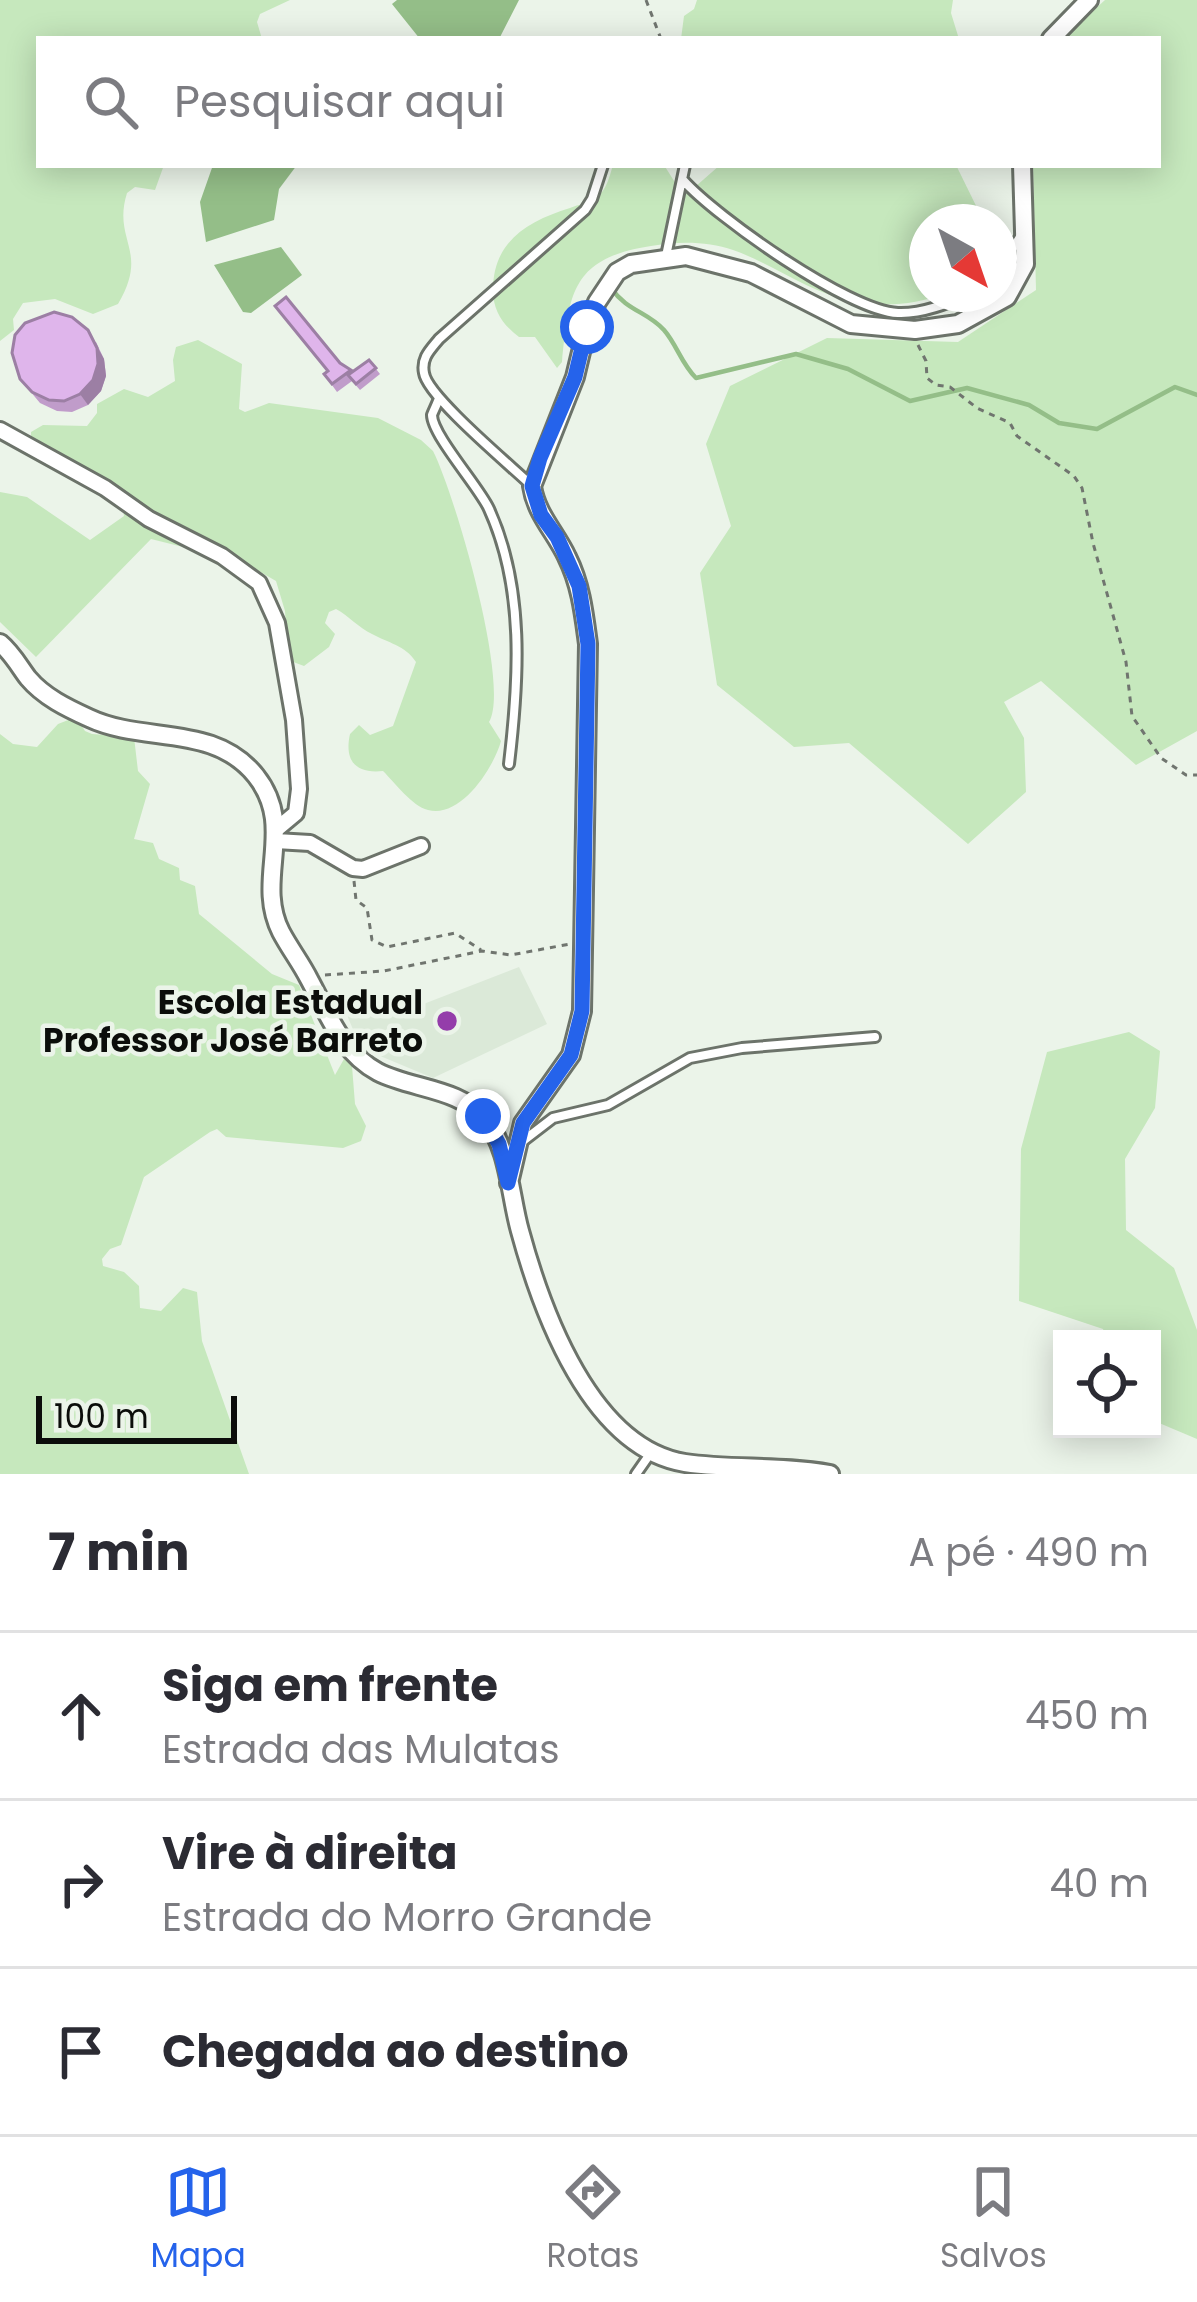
<!DOCTYPE html>
<html lang="pt">
<head>
<meta charset="utf-8">
<style>
	body { margin:0; font-family:Poppins,sans-serif; background:#f2f2f3; color:#2b2b33 }
	.controls { position:absolute; right:36px; bottom:36px; display:grid; overflow:hidden; border-radius:0px; box-shadow:0 6px 30px #0003 }
	.controls button { width:108px; height:108px; display:grid; place-items:center; padding:0; border:0; border-bottom:3px solid #e1e1e2; background:#fff; color:#2b2b33; font:60px sans-serif }
	.compass { position:absolute; left:909px; top:204px; width:108px; height:108px; border-radius:50%; background:#fff; box-shadow:0 6px 30px #0003; rotate:140deg }
	.scale { position:absolute; left:36px; bottom:30px; width:201px; box-sizing:border-box; padding-left:12px; border:6px solid #0b0d0a; border-top:0; font-size:33px; line-height:42px; white-space:nowrap; color:#0b0d0a; -webkit-text-stroke:9px #ebf4e9; paint-order:stroke }
	.stop { position:absolute; width:36px; height:36px; margin:-27px; border:9px solid #2563eb; border-radius:50%; background:#fff }
	.stop.end { background:#2563eb; border-color:#fff; box-shadow:0 3px 12px #0008 }
	.list { margin:0; padding:0; list-style:none }
	h2 { display:flex; justify-content:space-between; align-items:center; height:156px; margin:0; padding:0 48px; font-size:51px }
	h2 small { font-size:39px; font-weight:400; color:#7c7c81 }
	.list li { display:grid; grid-template-columns:78px 1fr auto; gap:36px; align-items:center; box-sizing:border-box; height:168px; padding:0 48px; border-top:3px solid #e1e1e2 }
	.list b { display:block; font-size:45px; white-space:nowrap }
	.list p { margin:0; font-size:39px; white-space:nowrap; color:#7c7c81 }
	.list em { font-size:39px; font-style:normal; color:#7c7c81 }
	.icon { flex:none; width:66px; height:66px; fill:none; stroke:currentColor; stroke-width:2; stroke-linecap:round; stroke-linejoin:round }
	.map { position:relative; flex:none; width:1197px; height:1474px; overflow:hidden }
	.search { position:absolute; background:#fff; box-shadow:0 6px 30px #0003; left:36px; right:36px; top:36px; height:132px; display:flex; align-items:center; gap:30px; box-sizing:border-box; padding:0 42px; border-radius:0px; color:#7c7c81; font-size:45px }
	.sheet { height:660px; background:#fff }
	nav { display:flex; justify-content:space-around; align-items:center; box-sizing:border-box; height:168px; border-top:3px solid #e1e1e2; background:#fff; font-size:33px; color:#7c7c81 }
	nav a { display:grid; justify-items:center; gap:6px }
	nav .on { color:#2563eb }
	.map>svg:first-child { display:block }
	.built { fill:#dbe9d8 }
	.green { fill:#c6e8bd }
	.water { fill:#94be88 }
	.lines { fill:none; stroke-linecap:round; stroke-linejoin:round }
	.stream { stroke:#94be88; stroke-width:4.5 }
	.service-casing { stroke:#6c736a; stroke-width:14 }
	.minor-casing { stroke:#6c736a; stroke-width:20 }
	.tertiary-casing { stroke:#6c736a; stroke-width:22 }
	.path { stroke:#70756f; stroke-width:3; stroke-dasharray:6 6; stroke-linecap:butt }
	.service { stroke:#fff; stroke-width:8 }
	.minor { stroke:#fff; stroke-width:14 }
	.tertiary { stroke:#fff; stroke-width:16 }
	.wall { fill:#c09cca }
	.shaded-wall { fill:#9c7fa4 }
	.building { fill:#dfb5eb; stroke:#9c7fa4; stroke-width:3 }
	.route { stroke:#2563eb; stroke-width:15 }
	.poi-dot { fill:#943daa; stroke:#ebf4e9; stroke-width:4.5 }
	.labels { text-anchor:middle; stroke-width:9; stroke-linejoin:round; paint-order:stroke }
	.poi-label { font-size:33px; font-weight:bold; fill:#0b0d0a; stroke:#ebf4e9; text-anchor:end }
</style>
</head>
<body>
<div class="map">
<svg width="1197" height="1474" viewBox="0 0 1197 1474">
	<rect width="100%" height="100%" fill="#ebf4e9"/>
	<path class="built" d="M 519,967 L 547,1024 L 433,1078 L 361,1048 L 346,1013 L 390,1017 Z"/>
	<path class="green" d="M 0,0 L 290,0 L 260,14 L 257,22 L 262,39 L 39,39 L 39,165 L 164,165 L 155,190 L 135,187 L 127,193 C 112,241 150,250 118,304 L 93,314 L 55,299 L 23,303 L 13,319 L 14,330 L 0,341 Z
		M 697,0 L 953,0 L 951,13 L 959,39 L 681,39 L 684,16 L 694,9 Z
		M 1105,0 L 1197,0 L 1197,731 L 1136,765 L 1041,681 L 1004,702 L 1024,738 L 1026,792 L 968,844 L 849,743 L 794,747 L 717,685 L 700,573 L 731,526 L 706,444 L 730,386 L 827,338 L 958,342 L 1036,290 L 1033,165 L 1158,165 L 1158,39 L 1062,39 Z
		M 613,165 L 664,165 L 681,192 L 687,194 L 720,165 L 956,165 L 984,222 L 927,222 L 927,294 L 943,294 C 916,305 881,307 852,301 C 810,293 773,264 733,250 C 708,241 677,241 651,246 C 573,258 569,291 562,362 L 557,368 L 535,337 L 519,337 C 503,325 493,311 493,290 C 493,241 528,221 570,208 C 579,204 588,204 596,198 C 607,189 609,178 613,165 Z
		M 198,340 L 242,364 L 239,409 L 245,412 L 269,403 L 378,418 L 421,440 L 433,451 C 454,492 511,685 489,722 L 501,741 C 494,767 461,819 428,810 C 412,806 395,783 383,771 C 356,774 344,761 350,734 L 359,725 L 370,735 L 393,726 L 416,662 C 405,645 388,643 372,634 C 359,628 349,616 336,609 L 329,612 L 325,623 L 335,634 L 329,647 L 304,666 L 288,660 L 285,611 L 276,581 L 243,562 L 151,539 L 36,657 L 0,622 L 0,492 L 27,497 L 90,540 L 124,516 L 120,489 L 31,440 L 31,432 L 43,425 L 87,426 L 97,413 L 97,404 L 124,389 L 148,397 L 175,381 L 173,360 L 176,347 Z
		M 76,717 L 85,731 L 92,734 L 134,737 L 138,771 L 150,784 L 134,839 L 153,843 L 159,859 L 179,868 L 180,880 L 195,886 L 199,914 L 272,974 L 299,985 L 335,1075 L 344,1059 L 352,1066 L 355,1104 L 366,1126 L 361,1141 L 343,1148 L 226,1137 L 217,1129 L 210,1132 L 144,1177 L 121,1245 L 110,1249 L 102,1259 L 103,1266 L 124,1272 L 139,1286 L 140,1308 L 161,1311 L 183,1288 L 197,1292 L 202,1341 L 249,1474 L 0,1474 L 0,734 L 13,744 L 37,747 L 58,724 Z
		M 1129,1032 L 1160,1051 L 1155,1108 L 1125,1159 L 1126,1230 L 1174,1268 L 1197,1330 L 1197,1439 L 1152,1420 L 1152,1339 L 1106,1339 L 1103,1329 L 1019,1301 L 1021,1149 L 1047,1052 Z"/>
	<path class="water" d="M 397,0 L 519,0 L 499,39 L 420,39 L 392,4 Z
		M 213,165 L 297,165 L 279,189 L 274,220 L 206,242 L 200,202 Z
		M 281,247 L 302,275 L 251,313 L 243,312 L 214,265 Z"/>
	<g class="lines">
		<path class="stream" d="M 611,288 C 627,311 648,312 664,330 C 677,345 681,363 696,378 L 796,354 L 848,369 L 910,401 L 967,388 L 1029,405 L 1059,423 L 1097,429 L 1175,387 L 1197,395"/>
		<defs>
			<path id="service" d="M 683,180 C 716,217 849,311 898,313 C 922,314 949,303 970,294
				M 666,256 L 685,165
				M 999,270 L 1020,237
				M 439,398 C 438,402 433,412 432,415 C 432,435 479,487 489,509 C 525,588 519,680 509,764
				M 531,485 C 510,465 427,396 424,373 C 421,358 430,350 439,339 L 585,210 L 592,199 L 603,165
				M 523,1141 L 553,1118 L 608,1105 L 690,1058 L 742,1048 L 875,1037
				M 636,1474 L 650,1454"/>
			<path id="minor" d="M 0,430 L 105,488 L 149,519 L 222,556 L 259,583 L 277,623 L 294,720 L 299,789 L 296,813 L 278,828
				M 276,841 L 310,843 L 353,868 L 363,869 L 421,846"/>
			<path id="tertiary" d="M 1051,39 L 1089,0
				M 0,643 C 12,653 19,666 28,678 C 44,697 67,708 89,718 C 144,744 214,723 256,776 C 297,828 254,879 281,932 C 290,949 301,963 309,979 C 328,1014 342,1053 378,1072 C 411,1089 460,1088 485,1119 C 509,1147 510,1196 520,1231 C 542,1312 591,1448 685,1463 C 733,1470 782,1465 830,1474
				M 509,1183 L 523,1123 L 571,1055 L 582,1011 L 588,644 C 584,614 581,585 567,557 C 556,533 536,514 532,486 L 575,377 L 587,327 L 597,302 L 617,272 L 631,264 L 686,256 L 751,273 L 851,324 L 915,330 L 958,324 L 1007,297 L 1025,264 L 1022,165"/>
		</defs>
		<use href="#service" class="service-casing"/>
		<use href="#minor" class="minor-casing"/>
		<use href="#tertiary" class="tertiary-casing"/>
		<path class="path" d="M 646,0 L 661,39
			M 918,345 L 926,361 L 927,378 L 936,385 L 950,387 L 977,408 L 1010,423 L 1017,436 L 1074,476 L 1082,488 L 1093,543 L 1126,662 L 1132,716 L 1161,758 L 1186,775 L 1197,775
			M 354,881 L 356,900 L 367,908 L 372,940 L 387,947 L 455,933 L 481,950
			M 325,975 L 384,971 L 482,951 L 511,955 L 570,944"/>
		<use href="#service" class="service"/>
		<use href="#minor" class="minor"/>
		<use href="#tertiary" class="tertiary"/>
	</g>
	<path class="wall" d="M 96,342 L 104,359 L 106,376 L 101,391 L 88,405 L 72,412 L 57,411 L 40,403 L 20,379 Z
		M 369,360 L 380,374 L 360,390 L 352,381 L 337,392 L 324,374 L 340,363 L 352,372 Z"/>
	<path class="shaded-wall" d="M 88,330 L 104,359 L 106,376 L 101,391 L 88,405 L 80,394 Z"/>
	<path class="building" d="M 286,297 L 340,363 L 351,370 L 332,384 L 324,374 L 328,371 L 275,306 Z
		M 54,312 L 72,317 L 88,330 L 97,348 L 98,364 L 93,380 L 80,394 L 64,401 L 49,400 L 32,392 L 20,379 L 12,353 L 15,335 L 25,323 Z
		M 369,360 L 376,368 L 356,384 L 348,375 Z"/>
	<g class="lines">
		<path class="route" d="M 483,1116 L 499,1144 L 508,1183 L 523,1123 L 571,1055 L 582,1011 L 588,644 L 579,586 L 557,537 L 541,515 L 532,486 L 540,458 L 575,377 L 587,327"/>
	</g>
	<circle class="poi-dot" cx="447" cy="1021" r="12"/>
	<g class="labels">
		<g class="poi-label">
			<text x="423" y="1014">Escola Estadual<tspan x="423" dy="38">Professor José Barreto</tspan></text>
		</g>
	</g>
</svg>
<div class="controls">
<button><svg class="icon" aria-label="locate" viewBox="0 0 24 24"><circle cx="12" cy="12" r="6"/><path d="M12 2v4M12 18v4M2 12h4M18 12h4"/></svg></button>
</div>
<svg class="compass" viewBox="-18 -18 36 36"><path d="M0-13l5 13h-10z" fill="#e53935"/><path d="M0 13l5-13h-10z" fill="#7c7c81"/></svg>
<div class="scale">100 m</div>
<div class="stop" style="left:587px;top:327px"></div>
<div class="stop end" style="left:483px;top:1116px"></div>
<div class="search"><svg class="icon" aria-label="search" viewBox="0 0 24 24"><circle cx="10" cy="10" r="6"/><path d="M15 15l6 6"/></svg>Pesquisar aqui</div>
</div>
<section class="sheet">
<h2>7 min<small>A pé · 490 m</small></h2>
<ul class="list">
<li><svg class="icon" aria-label="ahead" viewBox="0 0 24 24"><path d="M12 20V5M6 11l6-6 6 6"/></svg><div><b>Siga em frente</b><p>Estrada das Mulatas</p></div><em>450 m</em></li>
<li><svg class="icon" aria-label="right" viewBox="0 0 24 24"><path d="M7 20v-9h11M14 6l5 5-5 5"/></svg><div><b>Vire à direita</b><p>Estrada do Morro Grande</p></div><em>40 m</em></li>
<li><svg class="icon" aria-label="arrive" viewBox="0 0 24 24"><path d="M6 21V4h12l-3 4 3 4H6"/></svg><div><b>Chegada ao destino</b></div></li>
</ul>
</section>
<nav>
<a class="on"><svg class="icon" aria-label="map" viewBox="0 0 24 24"><path d="M3 6l6-2 6 2 6-2v14l-6 2-6-2-6 2zM9 4v14M15 6v14"/></svg>Mapa</a>
<a><svg class="icon" aria-label="directions" viewBox="0 0 24 24"><path d="M12 3l9 9-9 9-9-9zM9 14v-3h6M13 9l2 2-2 2"/></svg>Rotas</a>
<a><svg class="icon" aria-label="saved" viewBox="0 0 24 24"><path d="M7 4h10v16l-5-4-5 4z"/></svg>Salvos</a>
</nav>
</body>
</html>
